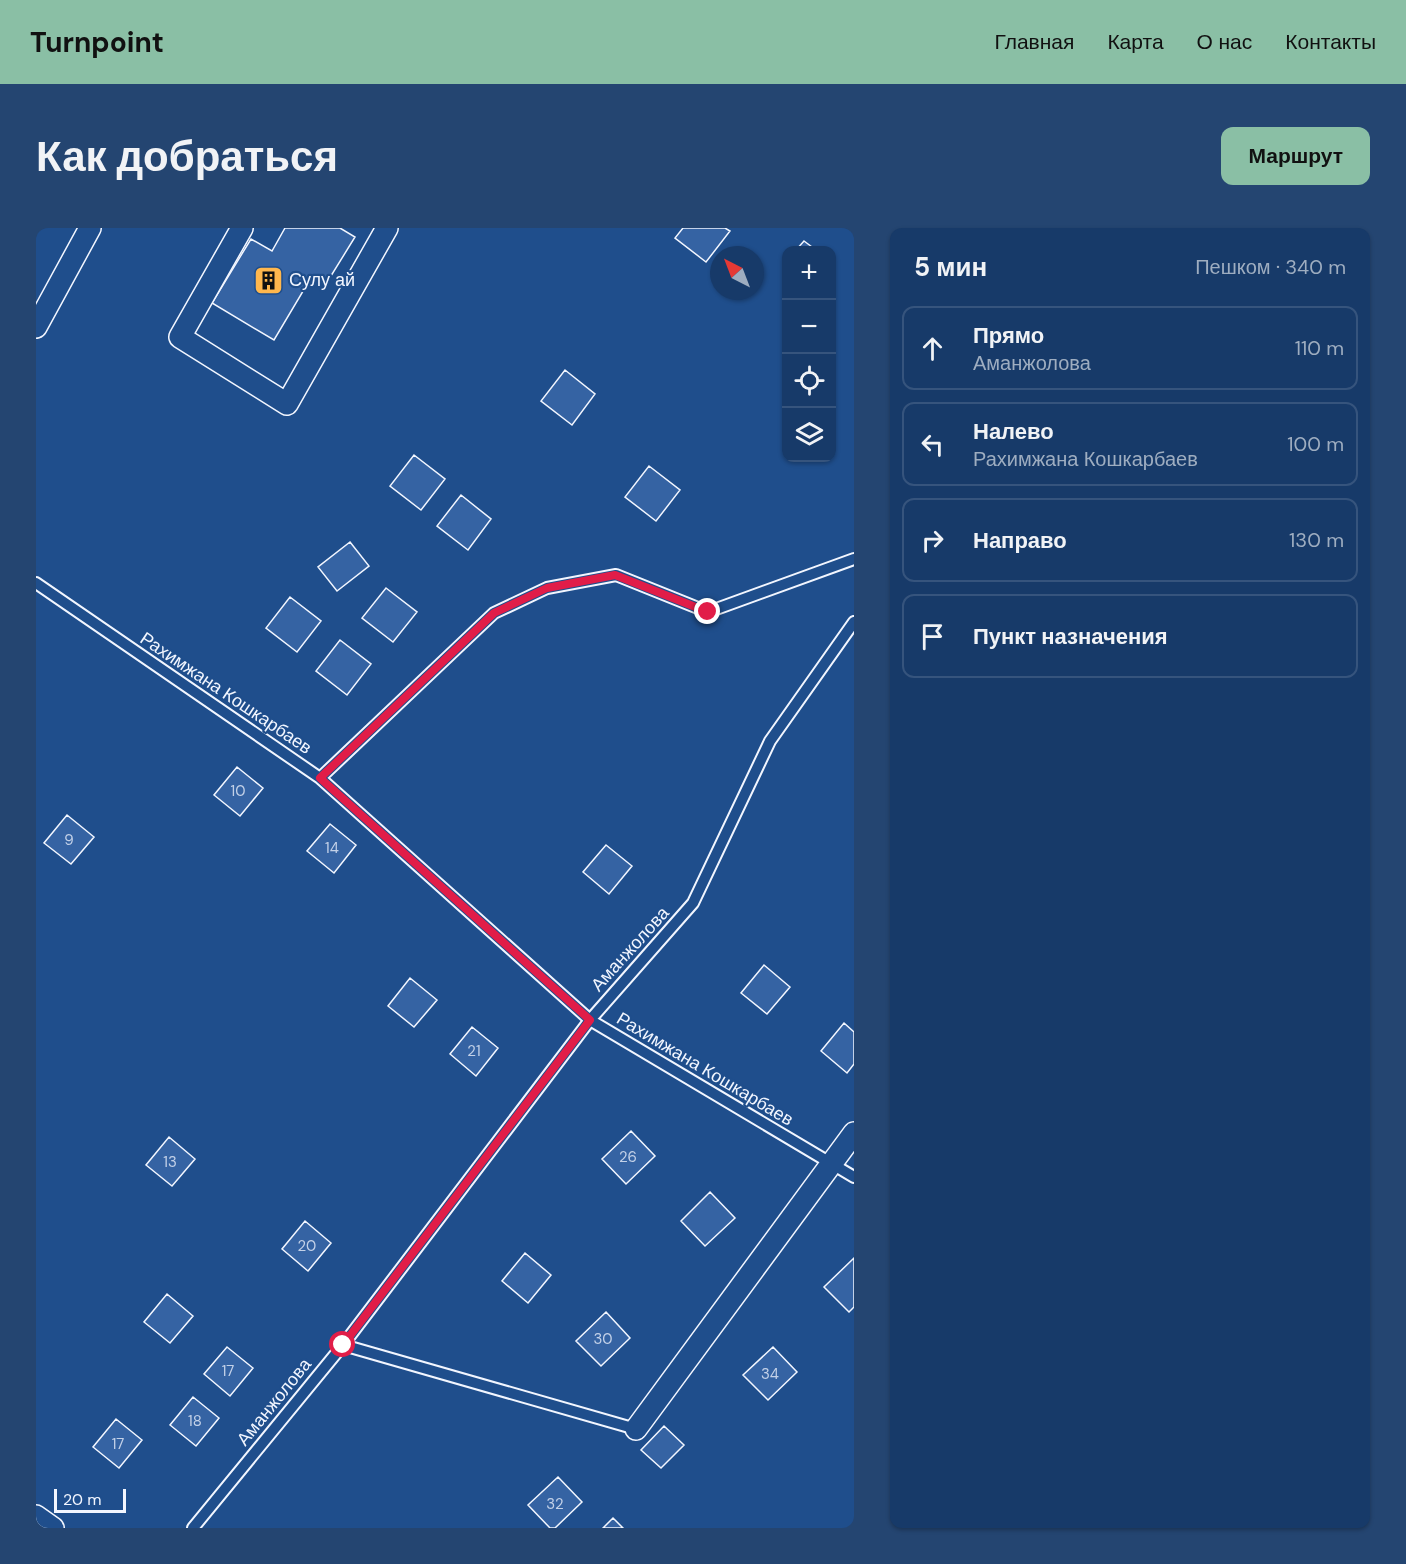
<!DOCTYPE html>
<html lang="ru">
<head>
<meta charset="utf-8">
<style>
	body { margin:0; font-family:"DM Sans",sans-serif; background:#244571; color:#f1f3f6 }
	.controls { position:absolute; right:18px; top:18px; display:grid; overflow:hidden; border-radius:12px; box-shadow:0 2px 4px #0004 }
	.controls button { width:54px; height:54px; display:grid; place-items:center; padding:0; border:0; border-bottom:2px solid #36547d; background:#173a69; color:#f1f3f6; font:30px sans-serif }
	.compass { position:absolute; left:674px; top:18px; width:54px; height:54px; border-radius:50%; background:#173a69; box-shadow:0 2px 4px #0004; rotate:318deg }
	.scale { position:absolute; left:18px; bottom:15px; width:72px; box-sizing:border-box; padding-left:6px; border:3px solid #f2f6ff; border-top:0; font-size:16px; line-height:21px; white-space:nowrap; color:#f2f6ff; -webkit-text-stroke:4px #1f4e8c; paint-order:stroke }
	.stop { position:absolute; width:18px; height:18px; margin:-14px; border:4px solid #e11d48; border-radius:50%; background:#fff }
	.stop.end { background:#e11d48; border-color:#fff; box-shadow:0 2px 6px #0008 }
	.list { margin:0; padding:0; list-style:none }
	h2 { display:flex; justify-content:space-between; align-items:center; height:78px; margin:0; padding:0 24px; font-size:26px }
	h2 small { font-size:20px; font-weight:400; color:#9eadc0 }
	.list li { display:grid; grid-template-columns:39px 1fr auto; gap:18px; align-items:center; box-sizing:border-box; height:84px; margin:0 12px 12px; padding:0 12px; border:2px solid #36547d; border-radius:12px }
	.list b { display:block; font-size:22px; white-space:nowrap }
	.list p { margin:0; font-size:20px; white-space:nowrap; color:#9eadc0 }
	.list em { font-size:20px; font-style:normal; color:#9eadc0 }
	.icon { flex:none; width:33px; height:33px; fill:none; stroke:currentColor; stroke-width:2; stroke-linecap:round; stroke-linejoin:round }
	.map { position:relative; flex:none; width:818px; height:1300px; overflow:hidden; border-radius:12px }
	header { display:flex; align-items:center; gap:36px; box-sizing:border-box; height:84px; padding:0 30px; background:#8abfa5; color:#111 }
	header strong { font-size:28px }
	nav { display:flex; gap:33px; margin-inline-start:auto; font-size:21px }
	.intro { display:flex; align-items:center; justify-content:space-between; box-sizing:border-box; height:144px; padding:0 36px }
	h1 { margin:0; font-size:42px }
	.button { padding:15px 27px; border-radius:12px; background:#8abfa5; color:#111; font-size:21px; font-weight:700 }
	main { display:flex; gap:36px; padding:0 36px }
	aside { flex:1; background:#173a69; border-radius:12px; box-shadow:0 2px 4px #0004 }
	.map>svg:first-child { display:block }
	.building { fill:#3563a3; stroke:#f2f6ff; stroke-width:1.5 }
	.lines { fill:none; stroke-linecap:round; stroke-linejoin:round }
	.service-casing { stroke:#f2f6ff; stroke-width:14 }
	.minor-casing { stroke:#f2f6ff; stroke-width:24 }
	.service { stroke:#1f4e8c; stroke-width:10 }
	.minor { stroke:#1f4e8c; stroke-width:21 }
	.route { stroke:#e11d48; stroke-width:8 }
	.labels { text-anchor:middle; stroke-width:4.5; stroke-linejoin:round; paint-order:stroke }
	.number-label { font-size:15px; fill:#c3d1e8 }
	.poi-label { font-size:18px; fill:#f2f6ff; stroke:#1f4e8c; text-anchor:start }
	.street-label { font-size:18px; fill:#f2f6ff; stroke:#1f4e8c }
</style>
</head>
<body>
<header>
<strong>Turnpoint</strong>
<nav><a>Главная</a><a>Карта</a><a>О нас</a><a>Контакты</a></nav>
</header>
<div class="intro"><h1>Как добраться</h1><a class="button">Маршрут</a></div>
<main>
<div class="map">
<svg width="818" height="1300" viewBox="0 0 818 1300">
	<rect width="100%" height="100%" fill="#1f4e8c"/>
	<path class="building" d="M 249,0 L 304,0 L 319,9 L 290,56 L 276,48 L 238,112 L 176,75 L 215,11 L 236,23 Z
		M 647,0 L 689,0 L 694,3 L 670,34 L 639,10 Z
		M 768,13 L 780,22 L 760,22 Z
		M 529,142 L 559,166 L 536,197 L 505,173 Z
		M 378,227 L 409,251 L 385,282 L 354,258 Z
		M 613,238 L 644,262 L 620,293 L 589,269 Z
		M 425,267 L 455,291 L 432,322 L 401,298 Z
		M 314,314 L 333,338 L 301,363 L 282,339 Z
		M 350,360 L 381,384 L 357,414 L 326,390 Z
		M 254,369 L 285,393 L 261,424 L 230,400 Z
		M 304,412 L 335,436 L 311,467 L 280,443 Z
		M 201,539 L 227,560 L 204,588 L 178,567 Z
		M 31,587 L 58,609 L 35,636 L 8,615 Z
		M 294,596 L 320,617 L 298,645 L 271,623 Z
		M 570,617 L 596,638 L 573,666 L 547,644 Z
		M 728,737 L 754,759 L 731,786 L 705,765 Z
		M 374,750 L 401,772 L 378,799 L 352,778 Z
		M 808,795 L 818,804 L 818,836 L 811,845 L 785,823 Z
		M 436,799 L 462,820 L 440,848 L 414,826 Z
		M 595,903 L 619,928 L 590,956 L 566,931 Z
		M 133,909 L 159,931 L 136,958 L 110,937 Z
		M 674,964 L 699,990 L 669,1018 L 645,993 Z
		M 269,993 L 295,1015 L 272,1043 L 246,1021 Z
		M 489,1025 L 515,1047 L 492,1075 L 466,1053 Z
		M 818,1030 L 818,1079 L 813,1084 L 788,1059 Z
		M 131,1066 L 157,1088 L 134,1115 L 108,1094 Z
		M 570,1084 L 594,1110 L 565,1138 L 540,1113 Z
		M 191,1119 L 217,1140 L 194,1168 L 168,1146 Z
		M 737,1119 L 761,1144 L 732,1172 L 707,1147 Z
		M 157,1169 L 183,1190 L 160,1218 L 134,1197 Z
		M 80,1191 L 106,1212 L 83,1240 L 57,1219 Z
		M 628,1198 L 648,1217 L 625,1240 L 605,1222 Z
		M 522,1249 L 546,1274 L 519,1300 L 514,1300 L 492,1277 Z
		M 577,1290 L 587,1300 L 567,1300 Z"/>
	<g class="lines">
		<defs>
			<path id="service" d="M 0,355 L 284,550 L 554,792 L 818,949
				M 284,550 L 458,385 L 511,360 L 580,347 L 672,384 L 818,331
				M 307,1117 L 600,1201
				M 157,1300 L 307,1117 L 554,792 L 657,675 L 734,513 L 818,394"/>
			<path id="minor" d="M 206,0 L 144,109 L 251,176 L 351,0
				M 0,99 L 54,0
				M 600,1201 L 818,905
				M 0,1288 L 17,1300"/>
		</defs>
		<use href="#service" class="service-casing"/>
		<use href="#minor" class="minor-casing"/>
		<use href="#service" class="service"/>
		<use href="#minor" class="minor"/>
	</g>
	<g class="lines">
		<path class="route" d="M 307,1117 L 554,792 L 284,550 L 458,385 L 511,360 L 579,347 L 672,384"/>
	</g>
	<defs>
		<symbol id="building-square" viewBox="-11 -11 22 22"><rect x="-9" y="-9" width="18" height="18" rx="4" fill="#ffb74d" stroke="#1f4e8c"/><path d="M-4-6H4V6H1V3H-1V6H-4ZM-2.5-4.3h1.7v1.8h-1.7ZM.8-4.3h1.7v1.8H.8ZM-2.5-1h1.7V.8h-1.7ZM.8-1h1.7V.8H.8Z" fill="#111"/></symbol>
	</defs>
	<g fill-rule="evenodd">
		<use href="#building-square" x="216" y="36" width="33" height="33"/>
	</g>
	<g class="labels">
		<g class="number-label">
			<text x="202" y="568">10</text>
			<text x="33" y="617">9</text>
			<text x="296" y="625">14</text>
			<text x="438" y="828">21</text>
			<text x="592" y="934">26</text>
			<text x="134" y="939">13</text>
			<text x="271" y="1023">20</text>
			<text x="567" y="1116">30</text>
			<text x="192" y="1148">17</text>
			<text x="734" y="1151">34</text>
			<text x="159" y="1198">18</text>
			<text x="82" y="1221">17</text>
			<text x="519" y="1281">32</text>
		</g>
		<g class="poi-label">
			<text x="253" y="58">Сулу ай</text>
		</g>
		<g class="street-label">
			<text transform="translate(190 465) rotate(34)" y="6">Рахимжана Кошкарбаев</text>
			<text transform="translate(594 721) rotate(-48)" y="6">Аманжолова</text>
			<text transform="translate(669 841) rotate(31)" y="6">Рахимжана Кошкарбаев</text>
			<text transform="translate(238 1174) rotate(-51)" y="6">Аманжолова</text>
		</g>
	</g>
</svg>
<div class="controls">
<button>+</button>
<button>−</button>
<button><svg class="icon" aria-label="locate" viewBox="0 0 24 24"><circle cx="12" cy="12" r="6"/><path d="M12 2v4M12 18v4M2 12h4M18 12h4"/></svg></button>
<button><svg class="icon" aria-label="layers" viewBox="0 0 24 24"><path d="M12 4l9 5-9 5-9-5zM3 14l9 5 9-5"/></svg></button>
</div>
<svg class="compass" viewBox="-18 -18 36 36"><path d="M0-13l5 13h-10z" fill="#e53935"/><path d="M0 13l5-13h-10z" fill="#9eadc0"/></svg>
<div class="scale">20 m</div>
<div class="stop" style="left:307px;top:1117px"></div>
<div class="stop end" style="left:672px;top:384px"></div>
</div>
<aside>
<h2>5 мин<small>Пешком · 340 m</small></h2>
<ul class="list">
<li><svg class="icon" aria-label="ahead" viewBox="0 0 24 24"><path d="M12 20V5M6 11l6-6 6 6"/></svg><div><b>Прямо</b><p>Аманжолова</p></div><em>110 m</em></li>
<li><svg class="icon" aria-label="left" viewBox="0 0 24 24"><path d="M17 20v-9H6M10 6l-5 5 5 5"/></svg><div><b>Налево</b><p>Рахимжана Кошкарбаев</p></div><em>100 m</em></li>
<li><svg class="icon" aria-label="right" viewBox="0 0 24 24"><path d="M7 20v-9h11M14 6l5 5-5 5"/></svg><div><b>Направо</b></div><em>130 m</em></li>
<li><svg class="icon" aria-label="arrive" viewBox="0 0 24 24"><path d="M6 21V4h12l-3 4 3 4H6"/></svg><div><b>Пункт назначения</b></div></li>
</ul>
</aside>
</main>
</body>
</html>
